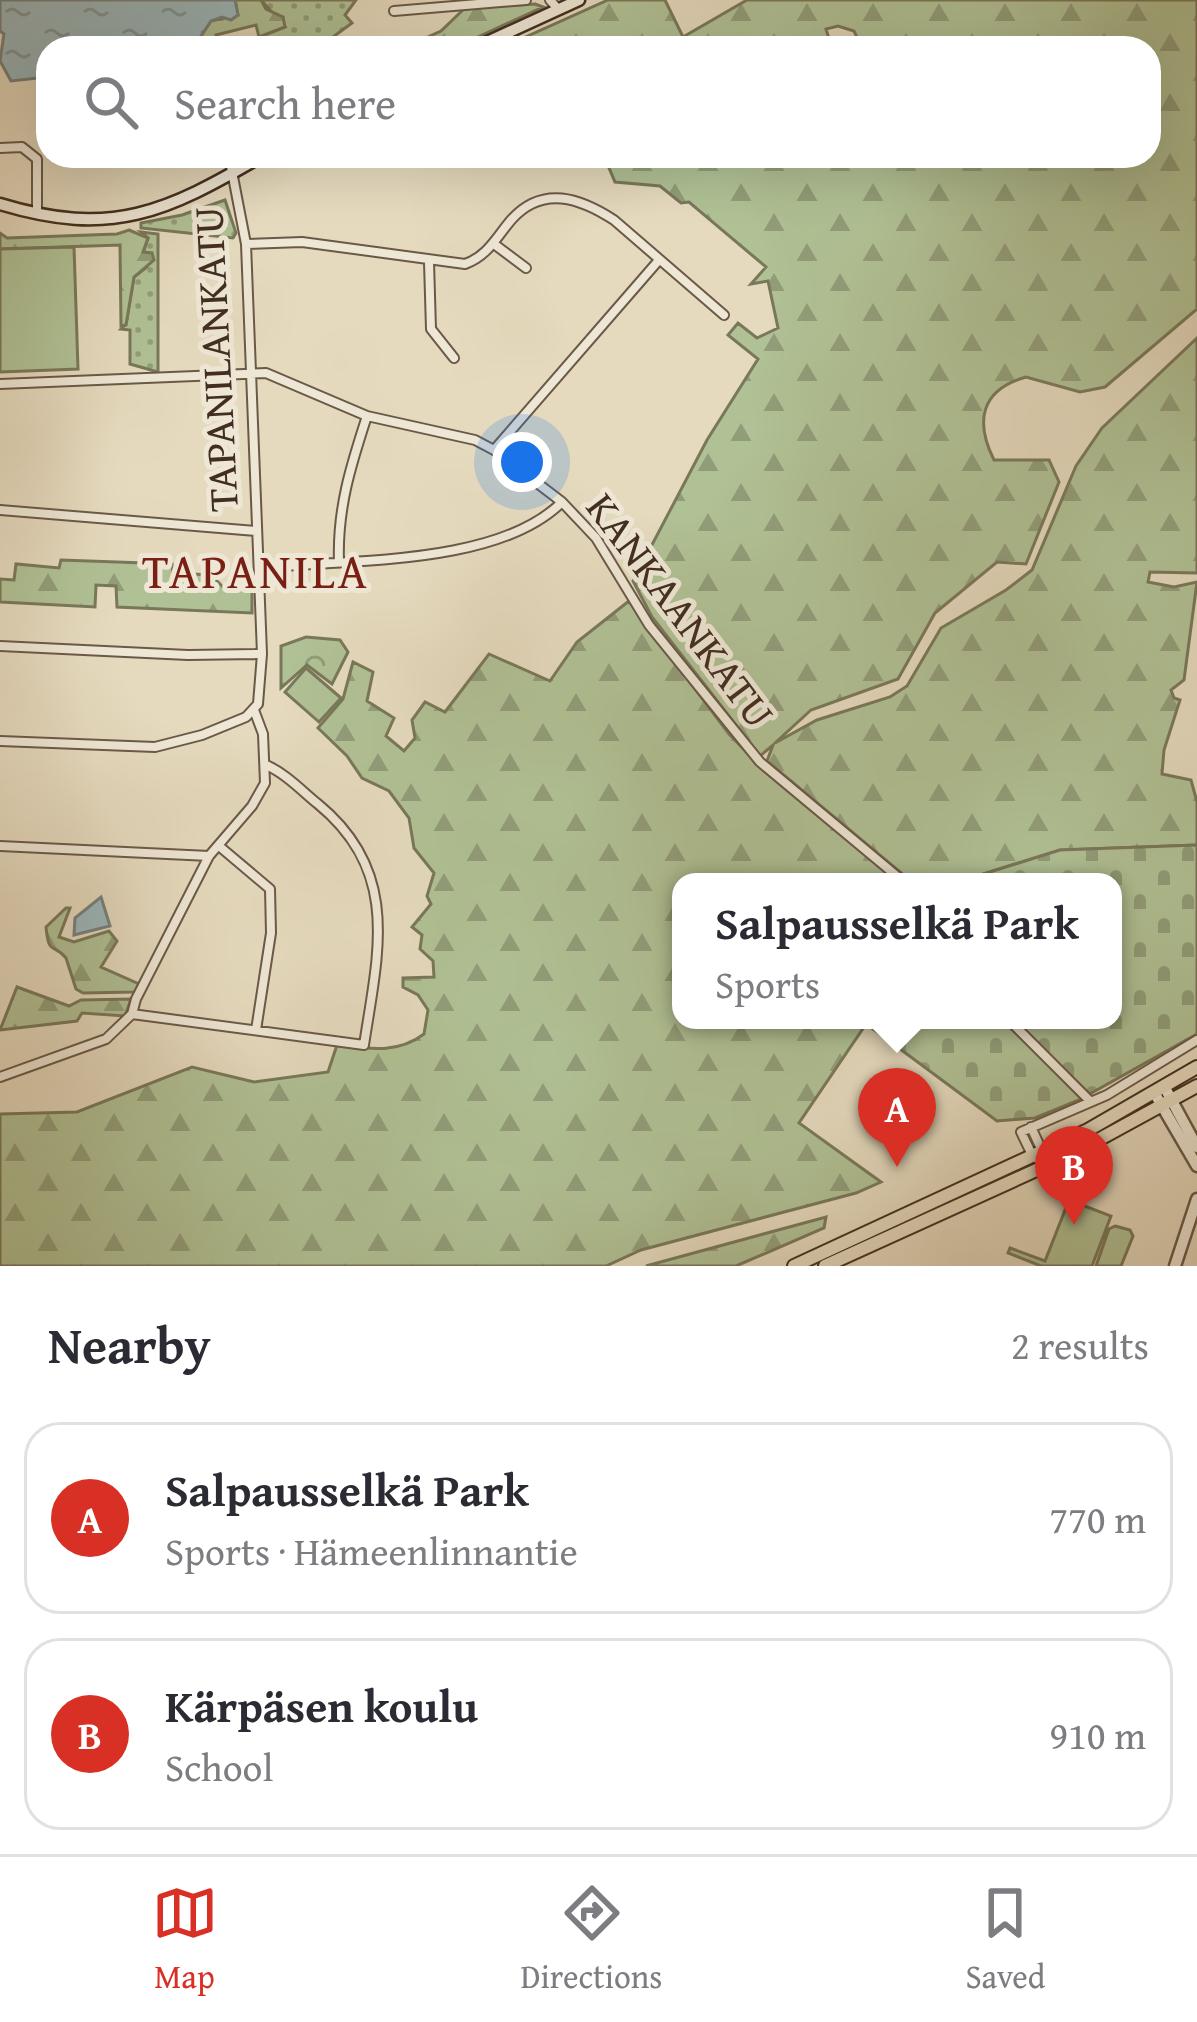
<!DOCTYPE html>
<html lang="en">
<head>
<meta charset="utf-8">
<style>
	body { margin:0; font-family:"Gentium Book Plus",serif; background:#f2f2f3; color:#2b2b33 }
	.you { position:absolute; left:522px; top:462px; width:42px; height:42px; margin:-30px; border:9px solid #fff; border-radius:50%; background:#1a73e8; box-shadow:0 0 0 18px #1a73e833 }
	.badge { display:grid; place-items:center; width:78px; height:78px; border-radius:50%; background:#d93025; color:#fff; font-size:39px; font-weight:700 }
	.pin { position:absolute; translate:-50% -99px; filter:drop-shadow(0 3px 6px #0008) }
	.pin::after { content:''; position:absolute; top:63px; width:42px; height:36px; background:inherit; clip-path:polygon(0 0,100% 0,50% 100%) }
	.popup { position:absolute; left:672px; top:873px; width:450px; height:156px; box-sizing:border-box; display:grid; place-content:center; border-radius:24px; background:#fff; filter:drop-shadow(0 3px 9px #0005); font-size:39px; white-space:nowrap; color:#7c7c81 }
	.popup b { font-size:45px; color:#2b2b33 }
	.popup::after { content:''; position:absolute; left:50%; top:100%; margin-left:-24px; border:24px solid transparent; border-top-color:#fff }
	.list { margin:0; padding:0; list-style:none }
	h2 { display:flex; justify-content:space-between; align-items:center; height:156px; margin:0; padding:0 48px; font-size:51px }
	h2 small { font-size:39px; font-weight:400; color:#7c7c81 }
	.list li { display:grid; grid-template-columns:78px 1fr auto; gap:36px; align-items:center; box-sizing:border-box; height:192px; margin:0 24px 24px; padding:0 24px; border:3px solid #e1e1e2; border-radius:36px }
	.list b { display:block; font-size:45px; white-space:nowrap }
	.list p { margin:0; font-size:39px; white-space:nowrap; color:#7c7c81 }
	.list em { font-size:39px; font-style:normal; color:#7c7c81 }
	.icon { flex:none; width:66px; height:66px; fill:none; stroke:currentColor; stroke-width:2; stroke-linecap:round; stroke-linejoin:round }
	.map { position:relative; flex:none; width:1197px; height:1266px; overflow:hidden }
	.search { position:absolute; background:#fff; box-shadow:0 12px 48px #0002; left:36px; right:36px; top:36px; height:132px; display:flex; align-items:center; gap:30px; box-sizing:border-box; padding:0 42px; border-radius:36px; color:#7c7c81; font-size:45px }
	.sheet { height:588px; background:#fff }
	nav { display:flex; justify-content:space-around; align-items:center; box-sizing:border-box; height:168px; border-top:3px solid #e1e1e2; background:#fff; font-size:33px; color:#7c7c81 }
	nav a { display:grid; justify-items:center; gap:6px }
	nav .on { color:#d93025 }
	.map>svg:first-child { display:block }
	.grass { fill:url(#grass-dots); stroke:#79785a; stroke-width:3 }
	.forest { fill:url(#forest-firs); stroke:#79785a; stroke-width:3 }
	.cemetery { fill:url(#cemetery-stones); stroke:#79785a; stroke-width:3 }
	.park { fill:url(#park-crowns); stroke:#79785a; stroke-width:3 }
	.garden { fill:#b0c195; stroke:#79785a; stroke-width:3 }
	.water { fill:url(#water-ripples); stroke:#77817e; stroke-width:3 }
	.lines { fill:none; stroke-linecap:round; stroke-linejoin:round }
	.minor-casing { stroke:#6b5948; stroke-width:12 }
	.tertiary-casing { stroke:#6b5948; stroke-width:15 }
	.secondary-casing { stroke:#422e20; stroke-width:15 }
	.primary-casing { stroke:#422e20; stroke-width:16 }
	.minor { stroke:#eee7d5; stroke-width:8 }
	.tertiary { stroke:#eee7d5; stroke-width:10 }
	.secondary { stroke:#eee7d5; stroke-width:10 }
	.primary { stroke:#e5dabe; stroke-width:12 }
	.labels { text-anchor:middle; stroke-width:10; stroke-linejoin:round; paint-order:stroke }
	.street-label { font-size:42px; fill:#422e20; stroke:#eee7d5 }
	.quarter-label { font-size:48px; letter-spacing:3px; fill:#7a1f14; stroke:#eee7d5 }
</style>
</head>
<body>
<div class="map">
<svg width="1197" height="1266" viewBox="0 0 1197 1266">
	<defs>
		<pattern id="grass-dots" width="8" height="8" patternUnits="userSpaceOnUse" patternTransform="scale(3)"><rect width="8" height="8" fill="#b0c195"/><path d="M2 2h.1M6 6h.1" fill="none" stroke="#919d79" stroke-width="1.8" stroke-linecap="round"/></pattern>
		<pattern id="forest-firs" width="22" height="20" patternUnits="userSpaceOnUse" patternTransform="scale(3)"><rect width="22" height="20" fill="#b0c195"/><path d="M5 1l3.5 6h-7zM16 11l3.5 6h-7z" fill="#919d79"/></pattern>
		<pattern id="cemetery-stones" width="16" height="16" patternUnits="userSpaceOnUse" patternTransform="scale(3)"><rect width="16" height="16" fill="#b0c195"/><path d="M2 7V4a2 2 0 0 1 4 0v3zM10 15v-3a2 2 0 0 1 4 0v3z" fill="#919d79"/></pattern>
		<pattern id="park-crowns" width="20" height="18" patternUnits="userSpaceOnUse" patternTransform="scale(3)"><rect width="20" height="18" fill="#b0c195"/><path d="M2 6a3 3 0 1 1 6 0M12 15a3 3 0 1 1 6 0" fill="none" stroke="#919d79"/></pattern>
		<pattern id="water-ripples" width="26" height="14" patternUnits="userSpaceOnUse" patternTransform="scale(3)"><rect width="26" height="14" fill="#9bb8bd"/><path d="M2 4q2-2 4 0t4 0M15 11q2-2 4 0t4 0" fill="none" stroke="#809699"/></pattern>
	</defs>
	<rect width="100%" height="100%" fill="#e5dabe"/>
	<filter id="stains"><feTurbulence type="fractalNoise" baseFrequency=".00167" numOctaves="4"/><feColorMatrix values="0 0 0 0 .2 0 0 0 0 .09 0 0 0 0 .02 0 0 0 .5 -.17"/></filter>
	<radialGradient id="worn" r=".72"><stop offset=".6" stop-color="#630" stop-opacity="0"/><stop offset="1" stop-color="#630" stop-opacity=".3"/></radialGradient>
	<path class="grass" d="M 261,0 L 356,0 L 345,15 L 352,23 L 318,48 L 261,48 L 259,37 L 285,27 Z
		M 225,200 L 236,233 L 233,238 L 141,228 L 141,223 L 182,215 Z
		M 141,232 L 158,234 L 158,372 L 130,364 L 130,330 L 121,329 L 126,324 L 134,277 L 147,267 L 143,253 L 148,238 Z"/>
	<path class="forest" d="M 235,0 L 261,0 L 266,9 L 283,17 L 285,27 L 259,37 L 256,25 L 216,35 L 217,48 L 204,48 L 201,36 L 211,21 L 238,15 Z
		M 608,0 L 665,0 L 683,37 L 747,0 L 1197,0 L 1197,309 L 1105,387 L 1080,392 L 1026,377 C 980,390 975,422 994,460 L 1049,460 L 1059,482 L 1026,564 L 997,562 L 935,613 L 898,679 L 811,710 L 775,743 L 817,720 L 890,697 L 907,686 L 941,628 L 1006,590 L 1032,570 L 1076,466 L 1102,428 L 1197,338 L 1197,573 L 1150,572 L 1148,582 L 1174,587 L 1197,582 L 1184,680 L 1171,690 L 1174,698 L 1180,700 L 1164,750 L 1162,774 L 1191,780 L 1197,802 L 1197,845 L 1060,850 L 958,882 L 912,882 L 767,761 L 773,745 L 760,756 L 652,617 L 633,581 L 707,440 L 758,359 L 728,335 L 738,323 L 757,338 L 778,328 L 768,281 L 751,284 L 766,267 L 689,202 L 681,203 L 660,186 L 615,182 L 604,156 L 1149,156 L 1149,48 L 862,48 L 854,31 L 838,26 L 826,29 L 832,48 L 501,48 Z
		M 535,4 L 543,7 L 454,48 L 403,48 L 441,31 L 465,8 Z
		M 129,230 L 148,238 L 143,252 L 152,253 L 154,260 L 134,277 L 126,325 L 121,326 L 120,245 L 0,249 L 0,233 L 7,238 L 117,234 Z
		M 61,560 L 172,564 L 173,573 L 211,575 L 223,587 L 252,587 L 252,613 L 117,607 L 116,586 L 96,585 L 95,607 L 0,602 L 0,579 L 14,580 L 16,564 L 59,568 Z
		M 629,601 L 729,734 L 755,761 L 899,882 L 681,882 L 681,1020 L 861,1020 L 866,1024 L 799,1123 L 881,1182 L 856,1193 L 641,1250 L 606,1266 L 0,1266 L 0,1114 L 77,1112 L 192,1067 L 254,1082 L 328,1072 L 337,1045 C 368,1049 398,1054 424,1034 L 428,1010 L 418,995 L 403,987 L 403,978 L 434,977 L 433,961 L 420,949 L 422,935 L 412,927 L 431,904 L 427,896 L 434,873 L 414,848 L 409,818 L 389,791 L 362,778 L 347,756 L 318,728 L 343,699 L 353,662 L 373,672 L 367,701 L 394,718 L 386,736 L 404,751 L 415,738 L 412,720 L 425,702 L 445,712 L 489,654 L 550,681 L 577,642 Z
		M 66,908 L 70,908 L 59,937 L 74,942 L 109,931 L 117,941 L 101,967 L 139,984 L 135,992 L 83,993 L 76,989 L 66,958 C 53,942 49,957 46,927 Z
		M 17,987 L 69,1006 L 81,1000 L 131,999 L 125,1016 L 82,1013 L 77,1021 L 0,1030 Z
		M 826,1217 L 824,1228 L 736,1266 L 646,1266 Z"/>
	<path class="cemetery" d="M 1197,845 L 1197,1034 L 1079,1100 L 1035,1118 L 997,1121 L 861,1020 L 1113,1020 L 1113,882 L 958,882 L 1060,850 Z"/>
	<path class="park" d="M 306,637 L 340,640 L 348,652 L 332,684 L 307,665 L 281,688 L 281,646 Z"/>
	<path class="garden" d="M 74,247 L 78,369 L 0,372 L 0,249 Z
		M 306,668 L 341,698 L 319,722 L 285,692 Z
		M 1069,1200 L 1111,1216 L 1092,1266 L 1041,1266 L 1008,1253 L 1010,1248 L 1045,1261 Z
		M 1115,1226 L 1130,1230 L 1133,1236 L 1121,1266 L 1096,1266 L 1109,1229 Z"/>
	<path class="water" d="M 0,0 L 235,0 L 238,15 L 231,20 L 222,17 L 211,21 L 201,36 L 204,48 L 48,48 L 48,77 L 11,81 L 0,61 L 4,34 L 0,31 Z
		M 101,897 L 110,926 L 74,935 L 75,918 Z"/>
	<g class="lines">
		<defs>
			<path id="minor" d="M 550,0 L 558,9
				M 394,11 L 526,0
				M 226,46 L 226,48
				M 0,148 L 22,147 L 37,159 L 37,214
				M 246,244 L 302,242 L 465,264 C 488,256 497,236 512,219 C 543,185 580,198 614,220 L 724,315
				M 494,244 L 526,268
				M 429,262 L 431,329 L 454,358
				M 0,384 L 266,373 L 367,416 L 475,440 L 494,450 L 562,502 L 596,538 L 649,625 L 760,762 L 904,882
				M 494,450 L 659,260
				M 0,510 L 256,531
				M 339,562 C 337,509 351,465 367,416
				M 259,568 C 345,559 497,567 562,502
				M 0,646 L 188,655 L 262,654
				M 0,741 L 155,747 L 202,735 L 246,717 L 258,704 L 262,654 L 246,244 L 229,156
				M 0,846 L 209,856
				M 219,846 L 270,889 L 271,933 L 256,1030
				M 132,1014 L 136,999 L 209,856 L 252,806 L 265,783 L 263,734 L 254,710
				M 1009,1020 L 1090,1101
				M 0,1077 L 106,1039 L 132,1014 L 364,1045 C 378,953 401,872 318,804 C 302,791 285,773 266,765
				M 1031,1127 L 1043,1153
				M 1048,1164 L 1033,1157 L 1021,1132 L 1107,1095 L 1197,1040"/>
			<path id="tertiary" d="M 1165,1088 L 1197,1147
				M 1155,1094 L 1197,1166
				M 1175,1266 L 1197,1199"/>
			<path id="secondary" d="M 474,48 L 579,0
				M 0,204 C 112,238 166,212 262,156"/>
			<path id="primary" d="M 794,1266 L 1088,1130 L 1197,1067
				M 825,1266 L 1076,1152 L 1197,1086"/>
		</defs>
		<use href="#minor" class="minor-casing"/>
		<use href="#tertiary" class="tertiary-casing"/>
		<use href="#secondary" class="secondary-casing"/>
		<use href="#primary" class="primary-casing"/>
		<use href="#minor" class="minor"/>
		<use href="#tertiary" class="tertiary"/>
		<use href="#secondary" class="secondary"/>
		<use href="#primary" class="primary"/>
	</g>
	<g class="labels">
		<g class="street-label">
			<text transform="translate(215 359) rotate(-93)" y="15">TAPANILANKATU</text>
			<text transform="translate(681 610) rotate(53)" y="15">KANKAANKATU</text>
		</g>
		<g class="quarter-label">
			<text x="256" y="588">TAPANILA</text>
		</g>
	</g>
	<rect width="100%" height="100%" filter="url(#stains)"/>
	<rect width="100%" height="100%" fill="url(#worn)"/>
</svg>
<div class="you"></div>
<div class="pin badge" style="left:897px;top:1167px">A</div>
<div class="popup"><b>Salpausselkä Park</b>Sports</div>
<div class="pin badge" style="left:1074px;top:1225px">B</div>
<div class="search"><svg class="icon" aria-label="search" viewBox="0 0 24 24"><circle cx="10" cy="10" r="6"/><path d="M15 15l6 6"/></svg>Search here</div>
</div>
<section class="sheet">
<h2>Nearby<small>2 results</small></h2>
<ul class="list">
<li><span class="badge">A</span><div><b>Salpausselkä Park</b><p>Sports · Hämeenlinnantie</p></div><em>770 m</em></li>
<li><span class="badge">B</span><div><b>Kärpäsen koulu</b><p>School</p></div><em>910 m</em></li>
</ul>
</section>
<nav>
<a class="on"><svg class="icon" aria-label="map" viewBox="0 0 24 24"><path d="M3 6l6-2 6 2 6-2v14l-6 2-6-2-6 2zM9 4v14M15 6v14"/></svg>Map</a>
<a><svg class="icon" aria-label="directions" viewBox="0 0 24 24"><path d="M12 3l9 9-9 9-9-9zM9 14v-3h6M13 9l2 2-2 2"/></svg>Directions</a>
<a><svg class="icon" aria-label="saved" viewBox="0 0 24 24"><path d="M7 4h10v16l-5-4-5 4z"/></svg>Saved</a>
</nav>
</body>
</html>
